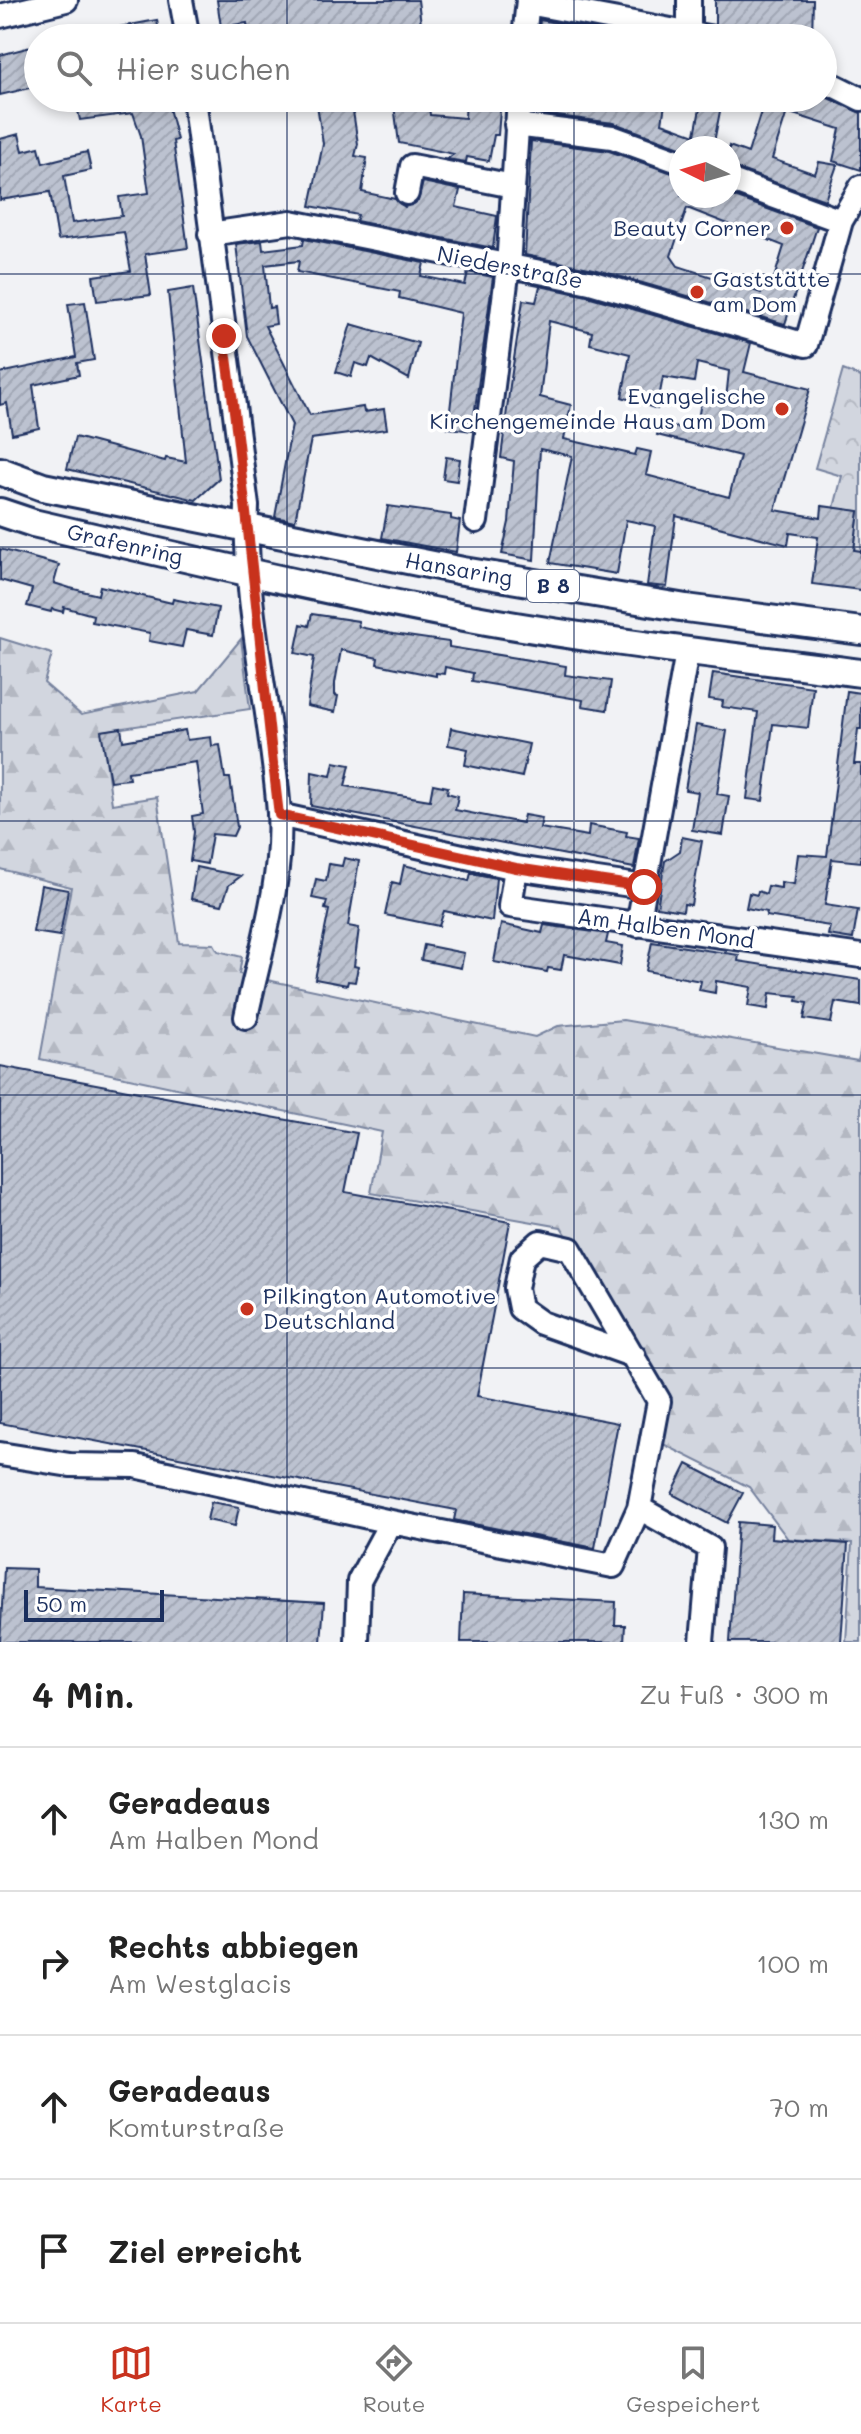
<!DOCTYPE html>
<html lang="de">
<head>
<meta charset="utf-8">
<style>
	body { margin:0; font-family:Mali,sans-serif; background:#f2f2f2; color:#222 }
	.compass { position:absolute; left:669px; top:136px; width:72px; height:72px; border-radius:50%; background:#fff; box-shadow:0 4px 12px #0003; rotate:275deg }
	.scale { position:absolute; left:24px; bottom:20px; width:140px; box-sizing:border-box; padding-left:8px; border:4px solid #1b2f5e; border-top:0; font-size:22px; line-height:28px; white-space:nowrap; color:#1b2f5e; -webkit-text-stroke:6px #fff; paint-order:stroke }
	.stop { position:absolute; width:24px; height:24px; margin:-18px; border:6px solid #c8321e; border-radius:50%; background:#fff }
	.stop.end { background:#c8321e; border-color:#fff; box-shadow:0 2px 8px #0008 }
	.list { margin:0; padding:0; list-style:none }
	h2 { display:flex; justify-content:space-between; align-items:center; height:104px; margin:0; padding:0 32px; font-size:34px }
	h2 small { font-size:26px; font-weight:400; color:#767676 }
	.list li { display:grid; grid-template-columns:52px 1fr auto; gap:24px; align-items:center; box-sizing:border-box; height:144px; padding:0 32px; border-top:2px solid #e0e0e0 }
	.list b { display:block; font-size:30px; white-space:nowrap }
	.list p { margin:0; font-size:26px; white-space:nowrap; color:#767676 }
	.list em { font-size:26px; font-style:normal; color:#767676 }
	.icon { flex:none; width:44px; height:44px; fill:none; stroke:currentColor; stroke-width:2; stroke-linecap:round; stroke-linejoin:round }
	.map { position:relative; flex:none; width:861px; height:1642px; overflow:hidden }
	.search { position:absolute; background:#fff; box-shadow:0 4px 12px #0003; left:24px; right:24px; top:24px; height:88px; display:flex; align-items:center; gap:20px; box-sizing:border-box; padding:0 28px; border-radius:44px; color:#767676; font-size:30px }
	.sheet { height:680px; background:#fff }
	nav { display:flex; justify-content:space-around; align-items:center; box-sizing:border-box; height:112px; border-top:2px solid #e0e0e0; background:#fff; font-size:22px; color:#767676 }
	nav a { display:grid; justify-items:center; gap:4px }
	nav .on { color:#c8321e }
	.map>svg:first-child { display:block }
	.forest { fill:url(#forest-firs); stroke:#76829e; stroke-width:2 }
	.park { fill:url(#park-crowns); stroke:#76829e; stroke-width:2 }
	.building { fill:url(#building-hatch); stroke:#1b2f5e; stroke-width:2; fill-rule:evenodd }
	.lines { fill:none; stroke-linecap:round; stroke-linejoin:round }
	.minor-casing { stroke:#1b2f5e; stroke-width:28 }
	.major-casing { stroke:#1b2f5e; stroke-width:32 }
	.minor { stroke:#fff; stroke-width:22 }
	.major { stroke:#fff; stroke-width:26 }
	.route { stroke:#c8321e; stroke-width:10 }
	.grid { fill:none; stroke:#1b2f5e; stroke-width:2; stroke-opacity:0.55 }
	.poi-dot { fill:#c8321e; stroke:#fff; stroke-width:3 }
	.labels { text-anchor:middle; stroke-width:7; stroke-linejoin:round; paint-order:stroke }
	.shield { fill:#fff; stroke:#5f6d8e; stroke-width:2 }
	.shield-label { font-size:20px; font-weight:bold; fill:#1b2f5e }
	.poi-label { font-size:22px; fill:#1b2f5e; stroke:#fff; text-anchor:end }
	.street-label { font-size:22px; fill:#1b2f5e; stroke:#fff }
</style>
</head>
<body>
<div class="map">
<svg width="861" height="1642" viewBox="0 0 861 1642">
	<defs>
		<pattern id="forest-firs" width="22" height="20" patternUnits="userSpaceOnUse" patternTransform="scale(2)"><rect width="22" height="20" fill="#d2d6df"/><path d="M5 1l3.5 6h-7zM16 11l3.5 6h-7z" fill="#b4b8c2"/></pattern>
		<pattern id="park-crowns" width="20" height="18" patternUnits="userSpaceOnUse" patternTransform="scale(2)"><rect width="20" height="18" fill="#d2d6df"/><path d="M2 6a3 3 0 1 1 6 0M12 15a3 3 0 1 1 6 0" fill="none" stroke="#b4b8c2"/></pattern>
		<pattern id="building-hatch" width="6" height="6" patternUnits="userSpaceOnUse" patternTransform="scale(2)"><rect width="6" height="6" fill="#bcc2d0"/><path d="M-1 1l2-2M0 6l6-6M5 7l2-2" fill="none" stroke="#a1a7b5"/></pattern>
	</defs>
	<rect width="100%" height="100%" fill="#f1f2f5"/>
	<filter id="ink" filterUnits="userSpaceOnUse"><feTurbulence type="fractalNoise" baseFrequency=".0125" numOctaves="2"/><feDisplacementMap in="SourceGraphic" scale="16" xChannelSelector="R" yChannelSelector="G"/><feConvolveMatrix kernelMatrix="1 2 1 2 8 2 1 2 1" color-interpolation-filters="sRGB"/></filter>
	<g filter="url(#ink)">
		<path class="forest" d="M 0,638 L 52,654 L 44,683 L 81,715 L 198,691 L 241,639 L 250,709 L 102,731 L 112,804 L 157,797 L 179,943 L 214,944 L 218,951 L 242,957 L 239,974 L 535,1037 L 558,1026 L 623,1020 L 858,1061 L 861,1048 L 861,1642 L 846,1642 L 852,1543 L 788,1539 L 749,1487 L 661,1443 L 672,1398 L 561,1227 L 371,1193 L 382,1132 L 40,1059 L 71,887 L 0,869 Z"/>
		<path class="park" d="M 843,370 L 861,377 L 861,551 L 854,550 L 859,511 L 834,508 L 842,476 L 815,468 Z"/>
		<path class="building" d="M 217,0 L 418,0 L 421,24 L 413,25 L 415,35 L 394,38 L 249,38 L 247,23 L 221,27 Z
			M 715,0 L 813,0 L 812,38 L 726,34 L 715,24 Z
			M 157,20 L 160,38 L 93,38 L 92,32 Z
			M 540,20 L 605,32 L 605,38 L 538,38 Z
			M 38,45 L 38,86 L 0,95 L 0,55 Z
			M 75,98 L 172,98 L 173,107 L 169,108 L 177,140 L 173,141 L 188,248 L 145,254 L 151,295 L 97,301 L 93,276 L 131,271 L 124,232 L 58,240 L 50,192 L 0,200 L 0,139 L 19,134 L 23,151 L 39,147 L 43,163 L 87,152 L 91,170 L 64,176 L 72,223 L 122,216 L 119,197 L 149,193 L 141,136 L 133,113 L 80,120 Z
			M 316,98 L 351,98 L 358,144 L 355,156 L 367,158 L 362,192 L 395,199 L 405,207 L 418,201 L 423,182 L 460,190 L 456,207 L 497,216 L 493,248 L 356,221 L 358,215 L 310,206 L 323,144 Z
			M 393,98 L 428,98 L 430,115 L 465,118 L 466,98 L 501,98 L 498,135 L 494,135 L 489,161 L 467,157 L 466,162 L 447,159 L 454,154 L 399,143 Z
			M 533,98 L 666,98 L 662,123 L 695,135 L 702,98 L 718,98 L 722,101 L 714,142 L 725,148 L 683,148 L 614,123 L 532,113 Z
			M 752,98 L 828,98 L 861,113 L 861,170 L 833,161 L 840,129 L 787,112 L 772,159 L 815,174 L 819,162 L 837,165 L 825,200 L 729,166 L 729,146 L 748,153 L 763,105 L 752,101 Z
			M 531,141 L 609,151 L 681,176 L 681,196 L 729,195 L 817,227 L 785,324 L 594,269 L 525,255 ZM 687,208 L 784,246 L 771,288 L 763,286 L 761,293 L 678,266 L 671,256 Z
			M 304,239 L 424,263 L 421,276 L 465,285 L 468,272 L 493,277 L 472,431 L 448,428 L 461,313 L 399,298 L 400,292 L 297,272 L 299,261 L 265,265 L 269,308 L 274,307 L 276,324 L 265,326 L 310,415 L 363,407 L 364,412 L 384,409 L 387,429 L 311,439 L 295,521 L 275,517 L 292,425 L 247,336 L 236,244 L 262,241 L 263,250 L 303,245 Z
			M 540,286 L 587,296 L 751,343 L 744,372 L 810,389 L 775,510 L 821,518 L 822,506 L 859,511 L 854,550 L 861,551 L 861,590 L 812,584 L 818,537 L 790,533 L 788,545 L 676,516 L 667,587 L 647,585 L 655,526 L 626,520 L 617,574 L 550,563 L 572,456 L 540,449 L 534,560 L 502,554 L 509,522 L 514,461 L 501,458 L 510,385 L 523,300 L 536,302 ZM 549,321 L 592,332 L 590,344 L 630,354 L 622,397 L 657,409 L 663,377 L 694,382 L 697,363 L 729,371 L 726,399 L 702,396 L 696,431 L 660,424 L 657,435 L 740,456 L 729,497 L 646,475 L 651,452 L 637,449 L 635,455 L 564,439 L 571,405 L 540,397 Z
			M 193,288 L 219,479 L 196,500 L 67,469 L 75,437 L 165,461 L 166,458 L 186,462 L 168,292 Z
			M 85,302 L 94,360 L 77,363 L 79,375 L 33,385 L 39,428 L 12,434 L 7,403 L 0,405 L 0,373 L 76,357 L 68,304 Z
			M 351,324 L 418,343 L 409,379 L 371,358 L 368,367 L 355,363 L 351,377 L 336,372 Z
			M 446,457 L 460,459 L 457,481 L 443,479 Z
			M 388,506 L 451,515 L 451,519 L 460,521 L 456,552 L 382,538 Z
			M 0,549 L 59,565 L 54,583 L 70,588 L 98,595 L 100,586 L 172,603 L 173,599 L 218,608 L 213,635 L 186,630 L 182,647 L 149,641 L 150,633 L 92,622 L 93,615 L 64,607 L 63,612 L 52,609 L 51,612 L 27,606 L 32,589 L 0,580 Z
			M 312,614 L 358,621 L 359,627 L 393,634 L 449,642 L 449,647 L 566,666 L 565,675 L 611,681 L 607,710 L 582,706 L 583,700 L 472,681 L 473,673 L 445,667 L 444,674 L 436,673 L 436,676 L 377,664 L 378,658 L 341,650 L 335,683 L 335,695 L 338,696 L 335,712 L 307,706 L 314,657 L 295,653 L 301,624 L 309,626 Z
			M 713,673 L 813,687 L 808,728 L 773,724 L 763,801 L 747,799 L 758,712 L 722,707 L 723,701 L 709,699 Z
			M 847,691 L 861,693 L 861,729 L 858,729 L 854,764 L 861,764 L 861,862 L 832,859 L 825,905 L 858,910 L 853,939 L 828,935 L 830,926 L 766,916 L 767,912 L 746,908 L 749,893 L 757,895 L 758,891 L 766,894 L 768,886 L 781,888 L 781,882 L 794,884 L 798,854 L 827,856 Z
			M 696,725 L 727,731 L 717,794 L 729,796 L 723,835 L 692,830 L 698,792 L 685,790 Z
			M 121,728 L 123,741 L 185,730 L 187,740 L 211,737 L 212,746 L 220,745 L 225,778 L 230,778 L 237,827 L 233,836 L 212,834 L 207,864 L 190,861 L 194,832 L 192,816 L 203,814 L 196,762 L 128,772 L 129,779 L 110,781 L 101,731 Z
			M 451,728 L 529,744 L 522,777 L 465,765 L 468,749 L 448,745 Z
			M 334,762 L 350,765 L 345,786 L 430,800 L 433,784 L 448,787 L 447,793 L 458,796 L 455,810 L 522,823 L 524,815 L 542,818 L 540,828 L 588,836 L 589,825 L 627,832 L 626,836 L 639,838 L 634,868 L 311,806 L 312,772 L 331,776 Z
			M 682,837 L 702,841 L 691,905 L 684,904 L 683,911 L 657,907 L 665,861 L 680,851 Z
			M 344,858 L 359,861 L 348,926 L 359,928 L 354,966 L 358,967 L 355,982 L 348,981 L 347,985 L 315,979 L 329,910 L 325,909 L 327,901 L 312,898 L 316,879 L 326,881 L 329,864 L 342,866 Z
			M 404,865 L 469,881 L 471,873 L 496,878 L 492,921 L 444,911 L 439,926 L 385,915 L 392,882 L 400,884 Z
			M 196,867 L 241,876 L 229,885 L 222,905 L 191,899 Z
			M 41,885 L 68,890 L 60,936 L 33,932 Z
			M 501,924 L 542,933 L 544,925 L 608,934 L 606,943 L 623,946 L 620,965 L 564,955 L 561,970 L 548,968 L 547,972 L 494,962 Z
			M 652,942 L 739,955 L 738,961 L 861,980 L 861,1006 L 835,1002 L 831,1023 L 804,1019 L 807,1003 L 797,1001 L 798,996 L 770,993 L 768,1009 L 748,1006 L 751,987 L 716,981 L 715,993 L 699,990 L 701,981 L 646,971 Z
			M 424,945 L 464,953 L 461,968 L 421,960 Z
			M 0,1066 L 357,1133 L 345,1192 L 510,1222 L 477,1396 L 618,1423 L 595,1548 L 454,1520 L 456,1510 L 0,1423 Z
			M 687,1464 L 743,1493 L 727,1523 L 672,1494 Z
			M 211,1502 L 239,1507 L 235,1526 L 207,1520 Z
			M 738,1522 L 772,1525 L 771,1538 L 848,1544 L 841,1642 L 730,1642 Z
			M 4,1568 L 35,1569 L 35,1587 L 324,1603 L 321,1642 L 0,1642 Z
			M 463,1594 L 616,1602 L 615,1625 L 625,1625 L 624,1642 L 461,1642 Z"/>
		<g class="lines">
			<defs>
				<path id="minor" d="M 181,0 L 188,38
					M 689,0 L 689,31
					M 528,3 L 713,38
					M 0,16 L 66,0
					M 524,38 L 528,0
					M 823,80 L 861,99
					M 194,98 L 247,506 C 243,605 272,713 279,813 C 283,881 260,951 246,1017
					M 516,125 L 612,137 L 681,162
					M 729,180 L 841,221
					M 407,193 L 412,166 L 513,186
					M 210,234 L 291,222 L 590,282 L 806,345 L 841,221 L 861,187
					M 476,521 L 508,267 L 519,98
					M 279,815 L 516,868 L 644,887
					M 516,868 L 510,906 L 861,956
					M 638,925 L 687,652
					M 634,1356 L 541,1323 L 520,1308 L 516,1288 L 522,1258 L 540,1242 L 570,1249 L 659,1401 L 639,1508 L 710,1548 L 702,1642
					M 0,1454 L 70,1465 L 135,1466 L 391,1522
					M 357,1642 L 359,1581 L 391,1522 L 613,1566 L 639,1508"/>
				<path id="major" d="M 0,471 L 43,487 L 463,571 L 686,608 L 861,631
					M 0,512 L 33,523 C 175,556 317,589 459,616 C 592,641 727,655 861,673"/>
			</defs>
			<use href="#minor" class="minor-casing"/>
			<use href="#major" class="major-casing"/>
			<use href="#minor" class="minor"/>
			<use href="#major" class="major"/>
		</g>
	</g>
	<g class="lines" filter="url(#ink)">
		<path class="route" d="M 224,336 C 247,495 260,656 279,815 L 516,868 L 644,887"/>
	</g>
	<path class="grid" d="M 287,0 L 287,38M 574,0 L 574,38M 287,98 L 287,1642M 574,98 L 574,1642M 0,274 L 861,274M 0,547 L 861,547M 0,821 L 861,821M 0,1095 L 861,1095M 0,1368 L 861,1368"/>
	<g class="poi-dot">
		<circle cx="787" cy="228" r="8"/>
		<circle cx="697" cy="292" r="8"/>
		<circle cx="782" cy="409" r="8"/>
		<circle cx="247" cy="1309" r="8"/>
	</g>
	<g class="labels">
		<rect class="shield" x="527" y="570" width="52" height="32" rx="6"/>
		<g class="shield-label">
			<text x="553" y="593">B 8</text>
		</g>
		<g class="poi-label">
			<text x="771" y="236">Beauty Corner</text>
			<text x="713" y="287" text-anchor="start">Gaststätte<tspan x="713" dy="25">am Dom</tspan></text>
			<text x="766" y="404">Evangelische<tspan x="766" dy="25">Kirchengemeinde Haus am Dom</tspan></text>
			<text x="263" y="1304" text-anchor="start">Pilkington Automotive<tspan x="263" dy="25">Deutschland</tspan></text>
		</g>
		<g class="street-label">
			<text transform="translate(510 267) rotate(11)" y="8">Niederstraße</text>
			<text transform="translate(125 544) rotate(13)" y="8">Grafenring</text>
			<text transform="translate(459 569) rotate(10)" y="8">Hansaring</text>
			<text transform="translate(666 928) rotate(8)" y="8">Am Halben Mond</text>
		</g>
	</g>
</svg>
<svg class="compass" viewBox="-18 -18 36 36"><path d="M0-13l5 13h-10z" fill="#e53935"/><path d="M0 13l5-13h-10z" fill="#767676"/></svg>
<div class="scale">50 m</div>
<div class="stop" style="left:644px;top:887px"></div>
<div class="stop end" style="left:224px;top:336px"></div>
<div class="search"><svg class="icon" aria-label="search" viewBox="0 0 24 24"><circle cx="10" cy="10" r="6"/><path d="M15 15l6 6"/></svg>Hier suchen</div>
</div>
<section class="sheet">
<h2>4 Min.<small>Zu Fuß · 300 m</small></h2>
<ul class="list">
<li><svg class="icon" aria-label="ahead" viewBox="0 0 24 24"><path d="M12 20V5M6 11l6-6 6 6"/></svg><div><b>Geradeaus</b><p>Am Halben Mond</p></div><em>130 m</em></li>
<li><svg class="icon" aria-label="right" viewBox="0 0 24 24"><path d="M7 20v-9h11M14 6l5 5-5 5"/></svg><div><b>Rechts abbiegen</b><p>Am Westglacis</p></div><em>100 m</em></li>
<li><svg class="icon" aria-label="ahead" viewBox="0 0 24 24"><path d="M12 20V5M6 11l6-6 6 6"/></svg><div><b>Geradeaus</b><p>Komturstraße</p></div><em>70 m</em></li>
<li><svg class="icon" aria-label="arrive" viewBox="0 0 24 24"><path d="M6 21V4h12l-3 4 3 4H6"/></svg><div><b>Ziel erreicht</b></div></li>
</ul>
</section>
<nav>
<a class="on"><svg class="icon" aria-label="map" viewBox="0 0 24 24"><path d="M3 6l6-2 6 2 6-2v14l-6 2-6-2-6 2zM9 4v14M15 6v14"/></svg>Karte</a>
<a><svg class="icon" aria-label="directions" viewBox="0 0 24 24"><path d="M12 3l9 9-9 9-9-9zM9 14v-3h6M13 9l2 2-2 2"/></svg>Route</a>
<a><svg class="icon" aria-label="saved" viewBox="0 0 24 24"><path d="M7 4h10v16l-5-4-5 4z"/></svg>Gespeichert</a>
</nav>
</body>
</html>
